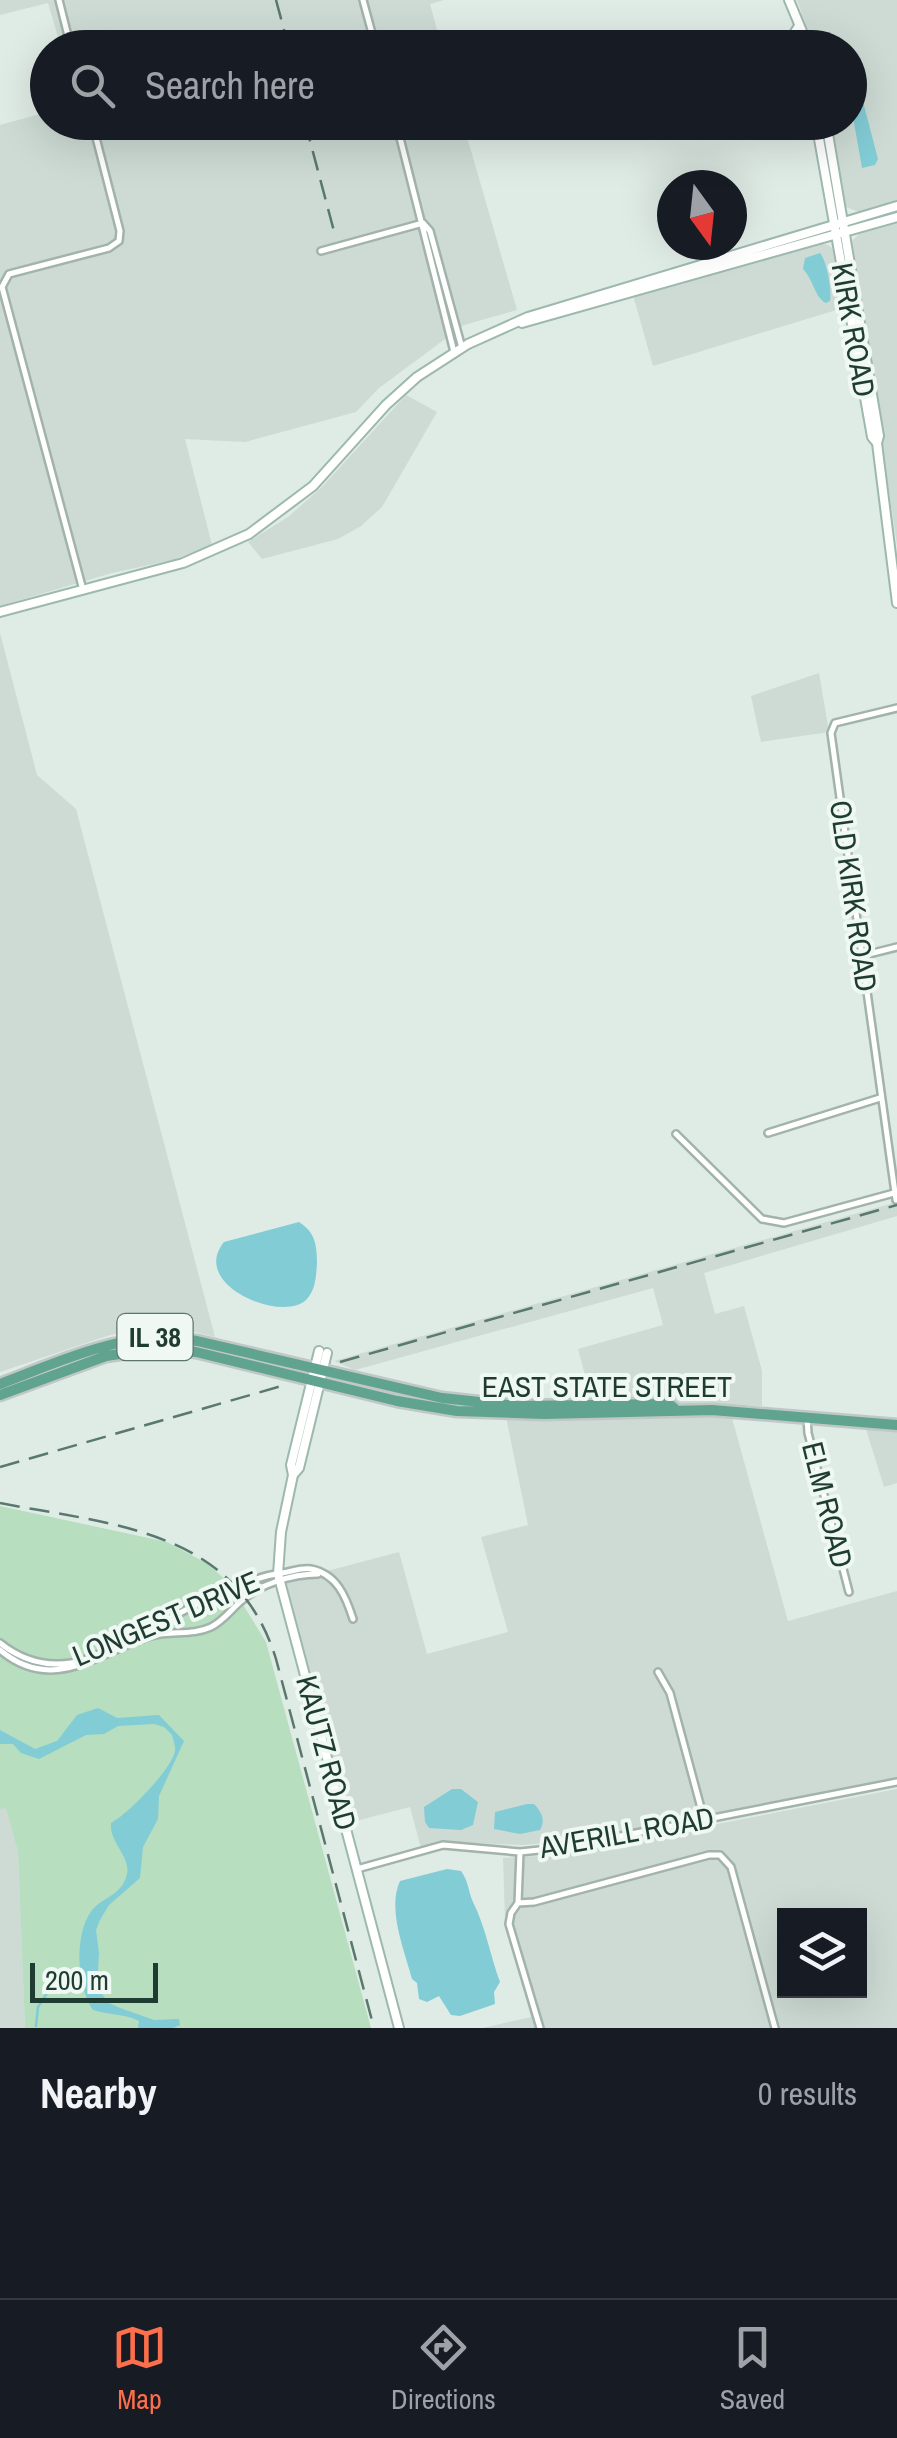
<!DOCTYPE html>
<html lang="en">
<head>
<meta charset="utf-8">
<style>
	body { margin:0; font-family:"Archivo Narrow",sans-serif; background:#242831; color:#f1f3f6 }
	.controls { position:absolute; right:30px; bottom:30px; display:grid; overflow:hidden; border-radius:0px; box-shadow:0 10px 40px #0002 }
	.controls button { width:90px; height:90px; display:grid; place-items:center; padding:0; border:0; border-bottom:2px solid #363941; background:#171b24; color:#f1f3f6; font:50px sans-serif }
	.compass { position:absolute; left:657px; top:170px; width:90px; height:90px; border-radius:50%; background:#171b24; box-shadow:0 10px 40px #0002; rotate:165deg }
	.scale { position:absolute; left:30px; bottom:25px; width:128px; box-sizing:border-box; padding-left:10px; border:5px solid #1f3c33; border-top:0; font-size:28px; line-height:35px; white-space:nowrap; color:#1f3c33; -webkit-text-stroke:8px #eff8f3; paint-order:stroke }
	.list { margin:0; padding:0; list-style:none }
	h2 { display:flex; justify-content:space-between; align-items:center; height:130px; margin:0; padding:0 40px; font-size:42px }
	h2 small { font-size:32px; font-weight:400; color:#9ea1a6 }
	.icon { flex:none; width:55px; height:55px; fill:none; stroke:currentColor; stroke-width:2; stroke-linecap:round; stroke-linejoin:round }
	.map { position:relative; flex:none; width:897px; height:2028px; overflow:hidden }
	.search { position:absolute; background:#171b24; box-shadow:0 10px 40px #0002; left:30px; right:30px; top:30px; height:110px; display:flex; align-items:center; gap:25px; box-sizing:border-box; padding:0 35px; border-radius:55px; color:#9ea1a6; font-size:38px }
	.sheet { height:270px; background:#171b24 }
	nav { display:flex; justify-content:space-around; align-items:center; box-sizing:border-box; height:140px; border-top:2px solid #363941; background:#171b24; font-size:28px; color:#9ea1a6 }
	nav a { display:grid; justify-items:center; gap:5px }
	nav .on { color:#fb6f4d }
	.map>svg:first-child { display:block }
	.built { fill:#cddbd4; fill-rule:evenodd }
	.green { fill:#b6debf }
	.water { fill:#82ccd5 }
	.lines { fill:none; stroke-linecap:round; stroke-linejoin:round }
	.stream { stroke:#82ccd5; stroke-width:2.5 }
	.street-casing { stroke:#a2b3ac; stroke-width:10 }
	.secondary-casing { stroke:#9db8ad; stroke-width:12 }
	.primary-casing { stroke:#c0c8c6; stroke-width:15 }
	.street { stroke:#fff; stroke-width:5 }
	.secondary { stroke:#fff; stroke-width:8 }
	.primary { stroke:#60a48f; stroke-width:10 }
	.rail { stroke:#59786e; stroke-width:2.5; stroke-dasharray:20 10; stroke-linecap:butt }
	.labels { text-anchor:middle; stroke-width:8; stroke-linejoin:round; paint-order:stroke }
	.shield { fill:#eff8f3; stroke:#5d746d; stroke-width:2.5 }
	.shield-label { font-size:28px; font-weight:bold; fill:#1f3c33 }
	.street-label { font-size:30px; fill:#1f3c33; stroke:#eff8f3 }
</style>
</head>
<body>
<div class="map">
<svg width="897" height="2028" viewBox="0 0 897 2028">
	<rect width="100%" height="100%" fill="#dfebe5"/>
	<path class="built" d="M 0,0 L 444,0 L 430,4 L 442,48 L 61,47 L 48,3 L 0,15 Z
		M 797,0 L 897,0 L 897,201 L 859,212 L 846,207 L 831,123 L 850,122 L 850,48 L 814,47 Z
		M 47,112 L 48,122 L 463,123 L 517,310 L 464,325 L 379,388 L 356,412 L 245,442 L 185,439 L 212,545 L 172,560 L 112,573 L 0,606 L 0,125 Z
		M 897,221 L 897,545 L 852,241 L 862,231 Z
		M 823,243 L 830,246 L 835,253 L 846,307 L 653,366 L 633,295 Z
		M 406,395 L 437,412 L 382,507 L 361,526 L 338,539 L 262,559 L 248,542 L 288,517 L 321,488 Z
		M 0,633 L 37,775 L 76,809 L 215,1337 L 179,1328 L 145,1329 L 110,1335 L 0,1372 Z
		M 819,673 L 829,732 L 761,742 L 751,696 Z
		M 897,1202 L 897,1216 L 704,1273 L 715,1314 L 744,1306 L 762,1371 L 762,1406 L 592,1401 L 578,1349 L 663,1325 L 653,1288 L 355,1370 L 334,1361 Z
		M 623,1415 L 732,1418 L 788,1621 L 897,1591 L 897,1780 L 570,1841 L 524,1845 L 444,1842 L 421,1848 L 410,1807 L 348,1823 L 282,1583 L 399,1552 L 427,1654 L 508,1632 L 481,1537 L 528,1525 L 506,1417 Z
		M 866,1429 L 897,1432 L 897,1483 L 884,1487 Z
		M 897,1789 L 897,2028 L 483,2028 L 531,2017 L 505,1918 L 503,1858 L 558,1855 ZM 784,1916 L 860,1916 L 860,1990 L 784,1990 Z
		M 6,1807 L 18,1852 L 25,2028 L 0,2028 L 0,1809 Z"/>
	<path class="green" d="M 0,1506 L 167,1542 L 208,1564 L 231,1585 L 266,1642 L 371,2028 L 25,2028 L 18,1852 L 6,1808 L 0,1809 Z"/>
	<path class="water" d="M 850,52 L 878,159 L 875,165 L 862,168 L 850,100 Z
		M 820,253 C 827,261 832,291 830,301 L 826,303 C 815,298 813,279 803,269 L 805,258 Z
		M 299,1222 C 315,1232 317,1245 317,1263 C 316,1276 316,1290 306,1300 C 282,1323 189,1285 224,1242 Z
		M 98,1708 L 117,1718 L 159,1715 L 184,1741 L 159,1796 L 158,1819 L 143,1847 L 140,1878 L 109,1905 L 100,1920 L 96,1930 L 99,1953 L 97,1988 L 109,2003 L 120,2008 L 154,2020 L 179,2019 L 180,2025 L 173,2028 L 138,2028 L 139,2021 C 127,2014 107,2015 93,2010 C 77,1987 74,1938 90,1913 C 100,1897 122,1897 127,1874 C 131,1857 109,1842 111,1823 C 127,1815 172,1769 175,1751 C 176,1746 173,1740 172,1735 L 164,1727 L 154,1724 L 118,1726 L 104,1734 L 86,1735 L 39,1759 L 21,1753 L 13,1744 L 0,1744 L 0,1730 L 35,1749 L 57,1741 L 77,1715 Z
		M 452,1789 L 461,1789 L 478,1802 L 473,1825 L 461,1830 L 429,1828 L 425,1822 L 424,1807 Z
		M 527,1804 L 534,1804 C 541,1811 546,1820 540,1830 L 520,1834 L 494,1829 L 495,1812 Z
		M 447,1869 L 461,1871 C 469,1882 468,1891 473,1902 C 486,1928 490,1955 500,1982 L 494,1992 L 495,2004 L 460,2016 L 451,2015 L 439,1996 L 427,2002 L 419,1999 L 417,1983 L 412,1979 C 404,1949 387,1909 400,1881 Z"/>
	<g class="lines">
		<path class="stream" d="M 36,2026 L 38,2007 L 57,1978 L 81,1973"/>
		<defs>
			<path id="street" d="M 59,0 L 71,48
				M 363,0 L 376,48
				M 396,122 L 454,352
				M 423,223 L 430,231 L 462,348
				M 321,251 L 423,223
				M 83,590 L 2,287 L 9,274 L 109,248 L 119,241 L 120,231 L 92,122
				M 861,956 L 897,947
				M 768,1133 L 880,1098
				M 676,1134 L 762,1219 L 784,1223 L 894,1193
				M 896,1200 L 831,733 L 835,723 L 897,708
				M 807,1417 L 808,1433 L 849,1592
				M 0,1643 C 20,1659 45,1667 71,1663 C 89,1660 105,1651 121,1643 C 173,1620 225,1582 281,1573 C 291,1572 302,1567 311,1569 C 337,1574 346,1597 353,1619
				M 0,1650 C 53,1695 99,1652 151,1636 C 171,1630 192,1636 211,1627 C 223,1621 231,1610 240,1602 C 259,1584 293,1574 318,1574
				M 658,1672 L 670,1693 L 704,1819
				M 520,1852 L 518,1903 L 511,1913 L 509,1924 L 540,2028
				M 357,1869 L 443,1845 L 520,1852 L 559,1848 L 897,1782
				M 518,1903 L 534,1902 L 709,1855 L 720,1855 L 731,1867 L 775,2028"/>
			<path id="secondary" d="M 789,0 L 809,48
				M 799,26 L 795,32 L 800,48
				M 816,122 L 872,437 L 877,443 L 897,603
				M 826,122 L 879,436 L 877,443
				M 522,323 L 897,217
				M 0,612 L 183,563 L 249,534 L 313,486 L 386,405 L 417,377 L 468,344 L 528,317 L 897,206
				M 319,1351 L 291,1465 L 293,1475 L 281,1532 L 278,1574 L 399,2028
				M 293,1475 L 299,1468 L 327,1353"/>
			<path id="primary" d="M 0,1384 C 64,1360 127,1328 197,1341 L 442,1398 L 517,1406 L 669,1404 L 674,1408
				M 0,1395 L 106,1356 L 161,1348 L 196,1352 L 397,1401 L 457,1411 L 544,1414 L 712,1410 L 897,1425"/>
		</defs>
		<use href="#street" class="street-casing"/>
		<use href="#secondary" class="secondary-casing"/>
		<use href="#primary" class="primary-casing"/>
		<use href="#street" class="street"/>
		<use href="#secondary" class="secondary"/>
		<use href="#primary" class="primary"/>
		<path class="rail" d="M 276,0 L 289,48
			M 305,122 L 335,235
			M 340,1362 L 897,1205
			M 0,1467 L 285,1385
			M 0,1503 C 113,1525 236,1529 276,1659 L 374,2028"/>
	</g>
	<g class="labels">
		<rect class="shield" x="117.5" y="1314" width="75" height="46" rx="8"/>
		<g class="shield-label">
			<text x="155" y="1347">IL 38</text>
		</g>
		<g class="street-label">
			<text transform="translate(853 330) rotate(80)" y="10">KIRK ROAD</text>
			<text transform="translate(853 896) rotate(82)" y="10">OLD KIRK ROAD</text>
			<text x="607" y="1397">EAST STATE STREET</text>
			<text transform="translate(827 1505) rotate(76)" y="10">ELM ROAD</text>
			<text transform="translate(166 1619) rotate(-23)" y="10">LONGEST DRIVE</text>
			<text transform="translate(326 1753) rotate(75)" y="10">KAUTZ ROAD</text>
			<text transform="translate(627 1833) rotate(-10)" y="10">AVERILL ROAD</text>
		</g>
	</g>
</svg>
<div class="controls">
<button><svg class="icon" aria-label="layers" viewBox="0 0 24 24"><path d="M12 4l9 5-9 5-9-5zM3 14l9 5 9-5"/></svg></button>
</div>
<svg class="compass" viewBox="-18 -18 36 36"><path d="M0-13l5 13h-10z" fill="#e53935"/><path d="M0 13l5-13h-10z" fill="#9ea1a6"/></svg>
<div class="scale">200 m</div>
<div class="search"><svg class="icon" aria-label="search" viewBox="0 0 24 24"><circle cx="10" cy="10" r="6"/><path d="M15 15l6 6"/></svg>Search here</div>
</div>
<section class="sheet">
<h2>Nearby<small>0 results</small></h2>
<ul class="list">
</ul>
</section>
<nav>
<a class="on"><svg class="icon" aria-label="map" viewBox="0 0 24 24"><path d="M3 6l6-2 6 2 6-2v14l-6 2-6-2-6 2zM9 4v14M15 6v14"/></svg>Map</a>
<a><svg class="icon" aria-label="directions" viewBox="0 0 24 24"><path d="M12 3l9 9-9 9-9-9zM9 14v-3h6M13 9l2 2-2 2"/></svg>Directions</a>
<a><svg class="icon" aria-label="saved" viewBox="0 0 24 24"><path d="M7 4h10v16l-5-4-5 4z"/></svg>Saved</a>
</nav>
</body>
</html>
